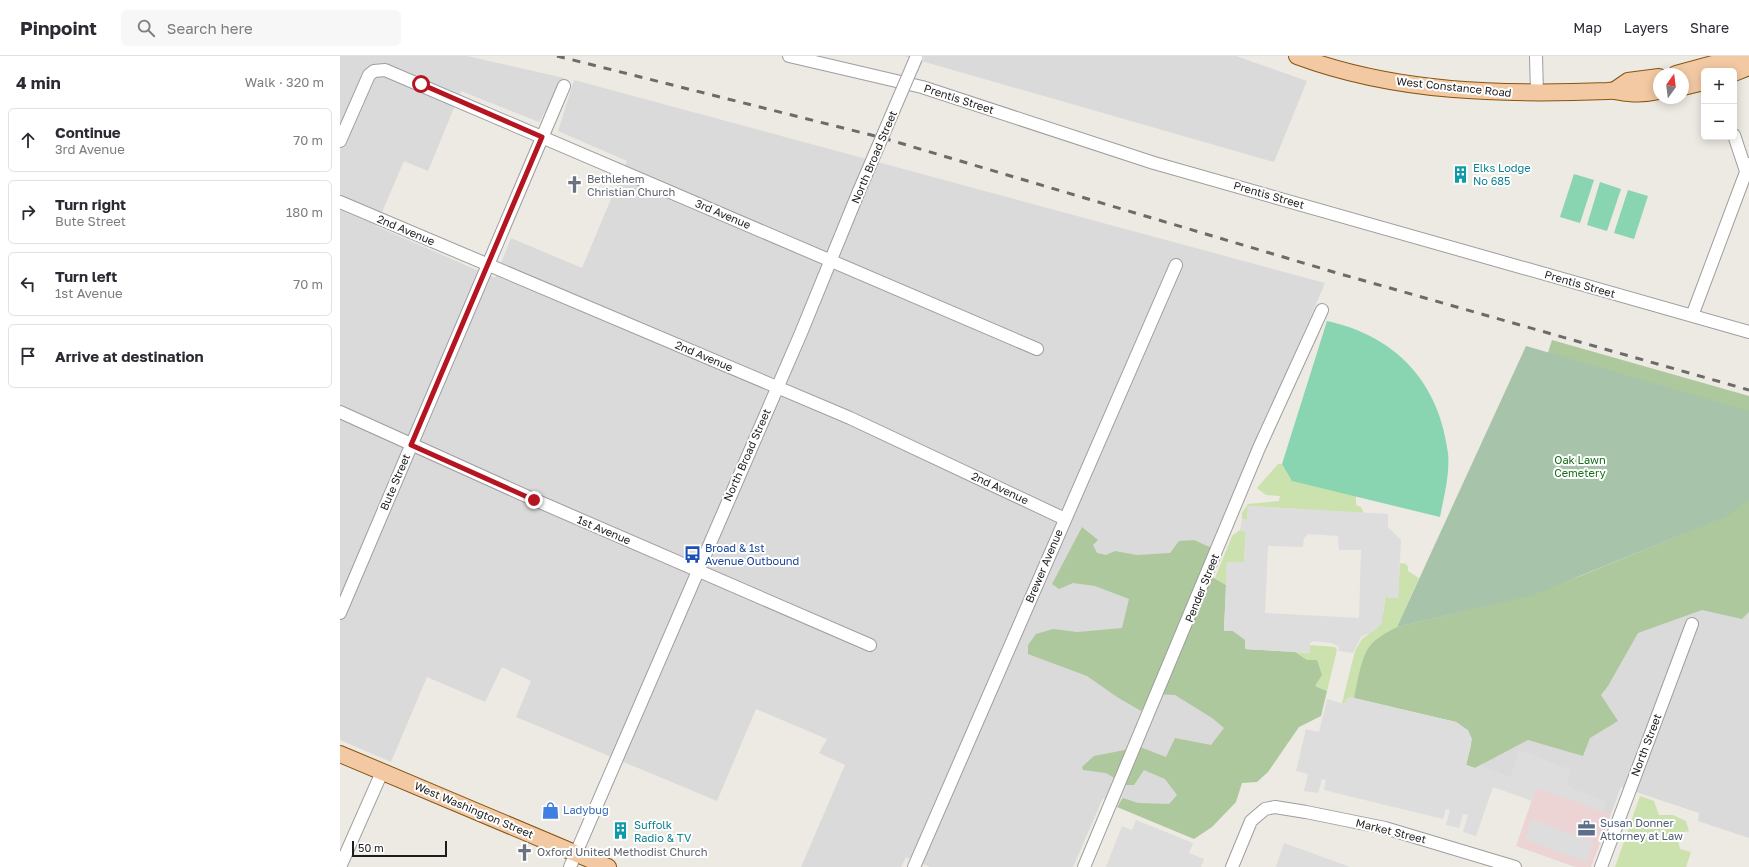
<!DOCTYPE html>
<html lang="en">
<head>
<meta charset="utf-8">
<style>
	body { margin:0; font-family:"Golos Text",sans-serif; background:#f7f7f7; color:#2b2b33 }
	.controls { position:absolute; right:12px; top:12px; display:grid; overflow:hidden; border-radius:6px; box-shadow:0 2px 10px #0003 }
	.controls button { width:36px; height:36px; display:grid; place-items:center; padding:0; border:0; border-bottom:1px solid #e1e1e2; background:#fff; color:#2b2b33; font:20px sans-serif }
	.compass { position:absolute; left:1313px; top:12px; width:36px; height:36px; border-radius:50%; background:#fff; box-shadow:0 2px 10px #0003; rotate:14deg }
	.scale { position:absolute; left:12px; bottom:10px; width:95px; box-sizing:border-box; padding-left:4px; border:2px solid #1d1d1d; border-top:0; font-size:11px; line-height:14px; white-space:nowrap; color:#1d1d1d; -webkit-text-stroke:3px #fff; paint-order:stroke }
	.stop { position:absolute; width:12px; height:12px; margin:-9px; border:3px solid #b51421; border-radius:50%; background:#fff }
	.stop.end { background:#b51421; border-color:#fff; box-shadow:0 1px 4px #0008 }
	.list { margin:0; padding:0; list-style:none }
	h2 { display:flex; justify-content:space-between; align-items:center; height:52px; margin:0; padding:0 16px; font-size:17px }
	h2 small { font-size:13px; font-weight:400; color:#7c7c81 }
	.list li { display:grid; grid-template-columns:26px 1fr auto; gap:12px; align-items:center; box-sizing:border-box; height:64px; margin:0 8px 8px; padding:0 8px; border:1px solid #e1e1e2; border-radius:6px }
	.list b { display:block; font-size:15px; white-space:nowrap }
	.list p { margin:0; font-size:13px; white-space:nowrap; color:#7c7c81 }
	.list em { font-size:13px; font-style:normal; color:#7c7c81 }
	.icon { flex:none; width:22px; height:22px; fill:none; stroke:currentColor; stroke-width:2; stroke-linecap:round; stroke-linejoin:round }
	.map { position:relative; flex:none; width:1409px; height:811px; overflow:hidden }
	header { display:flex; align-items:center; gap:24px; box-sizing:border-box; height:56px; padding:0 20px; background:#fff; border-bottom:1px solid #e1e1e2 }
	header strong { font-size:19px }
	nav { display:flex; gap:22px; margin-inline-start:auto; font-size:14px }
	.search { width:280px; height:36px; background:#f7f7f7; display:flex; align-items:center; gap:10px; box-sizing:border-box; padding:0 14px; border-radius:6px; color:#7c7c81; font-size:15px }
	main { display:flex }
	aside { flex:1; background:#fff }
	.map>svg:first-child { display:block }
	.residential { fill:#dbdada }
	.commercial { fill:#ecd4d5 }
	.grass { fill:#cce2ae }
	.forest { fill:#adc89c }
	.cemetery { fill:#a7c3a9 }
	.pitch { fill:#89d4b1 }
	.parking { fill:#ddd; fill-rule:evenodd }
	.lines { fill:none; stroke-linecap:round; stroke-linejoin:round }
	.minor-casing { stroke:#9e9e9e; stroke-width:14 }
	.major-casing { stroke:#86550f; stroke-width:18 }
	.minor { stroke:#fff; stroke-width:12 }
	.major { stroke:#f2c9a3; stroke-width:16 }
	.rail { stroke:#6b6b6b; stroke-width:3; stroke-dasharray:8 8; stroke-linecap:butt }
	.minor-bridge-casing { stroke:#9e9e9e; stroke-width:14; stroke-linecap:butt }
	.minor-bridge { stroke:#fff; stroke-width:12 }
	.route { stroke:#b51421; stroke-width:5 }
	.labels { text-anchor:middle; stroke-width:4; stroke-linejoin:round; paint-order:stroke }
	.street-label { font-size:11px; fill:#1d1d1d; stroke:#fff }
	.culture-label { font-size:11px; fill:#0d838f; stroke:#fff; text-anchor:start }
	.worship-label { font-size:11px; fill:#5b616d; stroke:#fff; text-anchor:start }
	.park-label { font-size:11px; fill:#166f16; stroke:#fff }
	.transit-label { font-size:11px; fill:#164399; stroke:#fff; text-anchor:start }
	.shop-label { font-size:11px; fill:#366cbe; stroke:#fff; text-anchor:start }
	.service-label { font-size:11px; fill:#4e5e75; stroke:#fff; text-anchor:start }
</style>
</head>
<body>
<header>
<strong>Pinpoint</strong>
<div class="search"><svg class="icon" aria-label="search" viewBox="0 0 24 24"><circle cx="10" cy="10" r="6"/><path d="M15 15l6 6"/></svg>Search here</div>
<nav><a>Map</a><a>Layers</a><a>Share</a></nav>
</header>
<main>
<aside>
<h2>4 min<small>Walk · 320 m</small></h2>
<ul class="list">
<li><svg class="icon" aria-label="ahead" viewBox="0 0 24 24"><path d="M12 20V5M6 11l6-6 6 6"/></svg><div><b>Continue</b><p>3rd Avenue</p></div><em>70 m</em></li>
<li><svg class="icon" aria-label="right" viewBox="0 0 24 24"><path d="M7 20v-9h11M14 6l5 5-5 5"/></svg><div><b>Turn right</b><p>Bute Street</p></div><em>180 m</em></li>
<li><svg class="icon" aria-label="left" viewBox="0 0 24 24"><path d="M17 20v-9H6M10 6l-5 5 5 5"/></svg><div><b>Turn left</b><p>1st Avenue</p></div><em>70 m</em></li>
<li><svg class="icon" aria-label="arrive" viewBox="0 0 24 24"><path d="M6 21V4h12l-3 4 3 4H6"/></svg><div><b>Arrive at destination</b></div></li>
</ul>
</aside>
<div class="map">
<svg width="1409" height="811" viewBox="0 0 1409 811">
	<rect width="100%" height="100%" fill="#ede9e3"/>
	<path class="residential" d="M 0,0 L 127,0 L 224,22 L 199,66 L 121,35 L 88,115 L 64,105 L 36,170 L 155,222 L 171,182 L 242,212 L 287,105 L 218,75 L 234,24 L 985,227 L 821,608 L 956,645 L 843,775 L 763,742 L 733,811 L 590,811 L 566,801 L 561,811 L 461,811 L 505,709 L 479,697 L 487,683 L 416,653 L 377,745 L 176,661 L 191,625 L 162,611 L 145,646 L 87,621 L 51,706 L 0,684 Z
		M 564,0 L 896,0 L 967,25 L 934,106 Z
		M 1409,523 L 1409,782 L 1358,765 L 1359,757 L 1281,731 L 1271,758 L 1196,732 L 1140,710 L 1195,674 L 1289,577 Z"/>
	<path class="commercial" d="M 1196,732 L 1271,758 L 1251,811 L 1235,811 L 1176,790 Z"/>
	<path class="grass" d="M 938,408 L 942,408 L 953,425 L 1016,440 L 1016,449 L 1021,451 L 1024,457 L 908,450 L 907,464 L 902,463 L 902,457 L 908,448 L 939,445 L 940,440 L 926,439 L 917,432 Z
		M 900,474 L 906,476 L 904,506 L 887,506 L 886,529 L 875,522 L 892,480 Z
		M 1060,507 L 1066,508 L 1068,511 L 1068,515 L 1079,522 L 1057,571 L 1047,576 L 1029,591 L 1022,610 L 1014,642 L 1009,641 L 1004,648 L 1002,647 L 1015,595 L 1022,583 L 1029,578 L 1029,577 C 1043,570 1044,555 1045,541 L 1058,542 Z
		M 970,589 L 995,591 L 997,594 L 987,635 L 975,630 L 967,604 L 955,596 L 969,597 Z
		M 1300,740 L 1314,745 L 1319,759 L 1333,759 L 1346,765 L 1349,775 L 1336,778 L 1340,793 L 1351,796 L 1346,811 L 1275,811 Z"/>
	<path class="forest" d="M 1212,284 L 1409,340 L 1409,363 L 1205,306 Z
		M 1409,419 L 1409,556 L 1402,563 L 1362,554 L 1298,577 L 1268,630 L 1261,639 L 1278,665 L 1250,682 L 1243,700 L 1188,684 L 1135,712 L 1126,709 C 1131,687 1138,680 1116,666 L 1014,642 C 1017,628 1021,602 1029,591 C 1035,583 1048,575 1057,571 L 1149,549 L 1238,521 L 1345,477 Z
		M 742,471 L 758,484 L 753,489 L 757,497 L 766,499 L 775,495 L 797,499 L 830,497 L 839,485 L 854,484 L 874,493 L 864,516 L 886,529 L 884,575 L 893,575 L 906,584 L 905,593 L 955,596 L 967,604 L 977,604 L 982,619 L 975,630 L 987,635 L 981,660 L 959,671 L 928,716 L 917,726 L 902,727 L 896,746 L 872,771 L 854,783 L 777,751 L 783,742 L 798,747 L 829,748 L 837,739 L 825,723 L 804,714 L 794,729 L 786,729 L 766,717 L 743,714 L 742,711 L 754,700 L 800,691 L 826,701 L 835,682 L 871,689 L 884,672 L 872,662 L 835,639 L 811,638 L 801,655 L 777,641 L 747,620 L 688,598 L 688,589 L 696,578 L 713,573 L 737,576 L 782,572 L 789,543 L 755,530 L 733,527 L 719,533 L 712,528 Z"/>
	<path class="cemetery" d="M 1186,290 L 1409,355 L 1409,444 L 1385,461 L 1193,539 L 1057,571 Z"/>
	<path class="pitch" d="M 1234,118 L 1254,124 L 1240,167 L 1220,161 Z
		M 1260,126 L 1281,133 L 1267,175 L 1247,169 Z
		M 1288,134 L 1308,140 L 1294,183 L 1274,177 Z
		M 987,265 C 1056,280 1099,326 1108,397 C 1110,418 1104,440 1100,461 L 952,425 L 942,408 Z"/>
	<path class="parking" d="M 908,450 L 1048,458 L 1048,471 L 1061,484 L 1058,542 L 1045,541 L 1042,567 L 1034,575 L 1021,581 L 1013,597 L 999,595 L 998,590 L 992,587 L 974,585 L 970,587 L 970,597 L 905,593 L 905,584 L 893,575 L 884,575 L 887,506 L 904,506 L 906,476 L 900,474 L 902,463 L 907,464 ZM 968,478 L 998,480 L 999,494 L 1021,494 L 1019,562 L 925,557 L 928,490 L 963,491 L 964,482 Z
		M 1009,641 L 1116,666 L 1128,674 L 1132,683 L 1126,710 L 1135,712 L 1140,710 L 1170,722 L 1180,694 L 1231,714 L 1227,726 L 1231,732 L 1266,745 L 1263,755 L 1184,727 L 1196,732 L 1192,745 L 1153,731 L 1136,780 L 1123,776 L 1128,759 L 1123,758 L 1119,772 L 1106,769 L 1110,754 L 1106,753 L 1103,763 L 984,734 L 986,724 L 982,723 L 978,737 L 964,735 L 968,718 L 956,715 L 966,673 L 979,676 L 987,643 L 1004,648 Z
		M 1192,763 L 1253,786 L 1246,806 L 1185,783 Z
		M 796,764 L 853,787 L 849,797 L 864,803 L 861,811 L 766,811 L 782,770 L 792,774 Z
		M 944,787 L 1010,811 L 936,811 Z"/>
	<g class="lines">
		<defs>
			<path id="minor" d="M 449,0 L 582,31 L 814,107 L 1409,276
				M 1196,0 L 1197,37
				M 1394,79 L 1406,115
				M 0,85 L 29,19 L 34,15 L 45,14 L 697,293
				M 0,146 L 510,362 L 725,463
				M 1352,260 L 1409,108
				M 0,356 L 195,444 L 530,589
				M 0,557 L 224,30
				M 0,811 L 42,716
				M 230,811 L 461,277 L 519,135
				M 574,811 L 836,209
				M 744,811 L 919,392 L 982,254
				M 892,811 L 911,765 L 925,753 L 935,751 L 966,756 L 1045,772 L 1175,811
				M 1261,811 L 1352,568"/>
			<path id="major" d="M 957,0 C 1056,37 1164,39 1268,35 C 1275,34 1282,37 1289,37 C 1298,38 1310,37 1319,35
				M 1394,17 L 1409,11
				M 1336,18 L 1402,0
				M 1343,31 L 1364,26
				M 1275,34 L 1288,25 L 1319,21
				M 0,698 L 268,811"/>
		</defs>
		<use href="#minor" class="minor-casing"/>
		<use href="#major" class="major-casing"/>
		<use href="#minor" class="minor"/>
		<use href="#major" class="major"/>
		<path class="rail" d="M 217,0 L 543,82 L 997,217 L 1409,334"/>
		<defs>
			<path id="minor-bridge" d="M 519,135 L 576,2"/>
		</defs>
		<use href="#minor-bridge" class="minor-bridge-casing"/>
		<use href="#minor-bridge" class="minor-bridge"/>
	</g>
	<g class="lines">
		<path class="route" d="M 81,28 L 202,81 L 71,389 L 194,444"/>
	</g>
	<defs>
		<symbol id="building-bare" viewBox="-9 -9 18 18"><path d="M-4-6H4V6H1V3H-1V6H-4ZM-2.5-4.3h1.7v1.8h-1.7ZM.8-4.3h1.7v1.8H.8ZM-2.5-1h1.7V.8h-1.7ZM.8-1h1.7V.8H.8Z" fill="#0f9aa8" stroke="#fff" stroke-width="2.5" paint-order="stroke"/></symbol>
		<symbol id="church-bare" viewBox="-9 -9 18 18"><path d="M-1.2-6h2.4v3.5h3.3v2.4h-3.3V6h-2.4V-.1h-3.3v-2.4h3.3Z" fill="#6b7280" stroke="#fff" stroke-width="2.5" paint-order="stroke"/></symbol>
		<symbol id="bus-bare" viewBox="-9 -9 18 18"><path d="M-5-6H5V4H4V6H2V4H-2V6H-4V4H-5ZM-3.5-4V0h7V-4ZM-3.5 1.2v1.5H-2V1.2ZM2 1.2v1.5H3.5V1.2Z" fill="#1a4fb4" stroke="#fff" stroke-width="2.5" paint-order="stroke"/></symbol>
		<symbol id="shop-bare" viewBox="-9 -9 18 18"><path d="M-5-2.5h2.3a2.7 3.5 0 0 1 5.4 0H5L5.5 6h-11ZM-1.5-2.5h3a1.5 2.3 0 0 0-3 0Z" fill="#3f7fe0" stroke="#fff" stroke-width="2.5" paint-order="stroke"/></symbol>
		<symbol id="office-bare" viewBox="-9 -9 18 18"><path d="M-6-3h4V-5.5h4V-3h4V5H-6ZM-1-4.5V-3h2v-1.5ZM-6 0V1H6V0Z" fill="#5c6f8a" stroke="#fff" stroke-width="2.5" paint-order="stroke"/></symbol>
	</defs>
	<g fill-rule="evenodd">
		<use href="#building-bare" x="1108" y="106" width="25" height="25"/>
		<use href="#church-bare" x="222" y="116" width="25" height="25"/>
		<use href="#bus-bare" x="340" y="486" width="25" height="25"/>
		<use href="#shop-bare" x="198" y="742" width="25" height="25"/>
		<use href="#office-bare" x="1234" y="760" width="25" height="25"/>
		<use href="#building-bare" x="268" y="762" width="25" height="25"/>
		<use href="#church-bare" x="172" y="784" width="25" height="25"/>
	</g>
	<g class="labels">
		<g class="street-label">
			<text transform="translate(1114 31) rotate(6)" y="4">West Constance Road</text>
			<text transform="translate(619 43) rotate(18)" y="4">Prentis Street</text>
			<text transform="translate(534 101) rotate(-67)" y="4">North Broad Street</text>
			<text transform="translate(929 139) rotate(16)" y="4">Prentis Street</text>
			<text transform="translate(383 158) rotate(23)" y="4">3rd Avenue</text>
			<text transform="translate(66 174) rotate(23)" y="4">2nd Avenue</text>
			<text transform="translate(1240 228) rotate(16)" y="4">Prentis Street</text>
			<text transform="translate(364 300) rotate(23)" y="4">2nd Avenue</text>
			<text transform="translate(407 399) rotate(-66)" y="4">North Broad Street</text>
			<text transform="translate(55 426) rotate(-67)" y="4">Bute Street</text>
			<text transform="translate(660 432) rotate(25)" y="4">2nd Avenue</text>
			<text transform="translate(264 474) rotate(23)" y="4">1st Avenue</text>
			<text transform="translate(704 510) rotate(-67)" y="4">Brewer Avenue</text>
			<text transform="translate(862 532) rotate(-68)" y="4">Pender Street</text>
			<text transform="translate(1306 689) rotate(-69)" y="4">North Street</text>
			<text transform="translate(134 754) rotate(23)" y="4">West Washington Street</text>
			<text transform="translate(1051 775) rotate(14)" y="4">Market Street</text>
		</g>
		<g class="culture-label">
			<text x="1133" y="116">Elks Lodge<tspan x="1133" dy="13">No 685</tspan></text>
			<text x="294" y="773">Suffolk<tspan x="294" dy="13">Radio &amp; TV</tspan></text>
		</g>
		<g class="worship-label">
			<text x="247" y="127">Bethlehem<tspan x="247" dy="13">Christian Church</tspan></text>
			<text x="197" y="800">Oxford United Methodist Church</text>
		</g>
		<g class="park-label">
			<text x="1240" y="408">Oak Lawn<tspan x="1240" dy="13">Cemetery</tspan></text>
		</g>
		<g class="transit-label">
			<text x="365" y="496">Broad &amp; 1st<tspan x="365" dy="13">Avenue Outbound</tspan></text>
		</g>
		<g class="shop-label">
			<text x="223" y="758">Ladybug</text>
		</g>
		<g class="service-label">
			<text x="1260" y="771">Susan Donner<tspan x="1260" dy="13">Attorney at Law</tspan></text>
		</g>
	</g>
</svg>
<div class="controls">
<button>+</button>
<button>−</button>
</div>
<svg class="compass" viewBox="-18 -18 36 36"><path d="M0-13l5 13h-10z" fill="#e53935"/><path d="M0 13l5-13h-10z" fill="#7c7c81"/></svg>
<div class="scale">50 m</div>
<div class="stop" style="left:81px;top:28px"></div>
<div class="stop end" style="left:194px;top:444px"></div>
</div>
</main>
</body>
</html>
